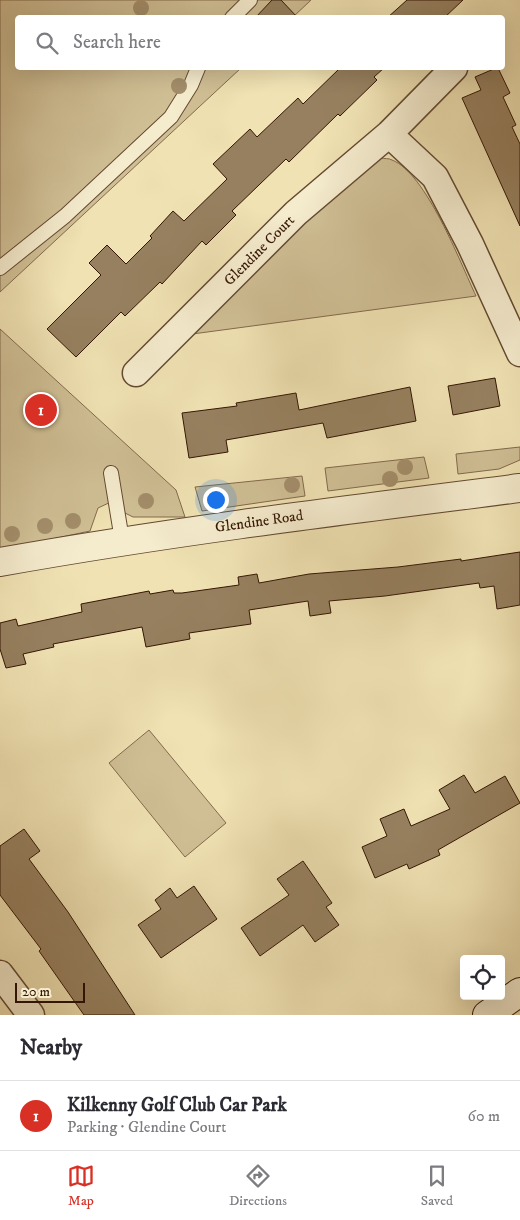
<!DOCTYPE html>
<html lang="en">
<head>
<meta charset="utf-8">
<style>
	body { margin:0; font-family:"IM FELL DW Pica",serif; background:#f7f7f7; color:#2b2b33 }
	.controls { position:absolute; right:15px; bottom:15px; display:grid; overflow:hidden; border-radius:5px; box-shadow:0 5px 20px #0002 }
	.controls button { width:45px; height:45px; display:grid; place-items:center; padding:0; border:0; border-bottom:1px solid #e1e1e2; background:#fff; color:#2b2b33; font:25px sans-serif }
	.scale { position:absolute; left:15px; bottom:12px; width:70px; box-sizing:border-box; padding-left:5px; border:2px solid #351604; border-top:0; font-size:14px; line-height:18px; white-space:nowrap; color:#351604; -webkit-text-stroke:4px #f5ecce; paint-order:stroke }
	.you { position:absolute; left:215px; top:499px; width:18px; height:18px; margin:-12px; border:4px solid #fff; border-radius:50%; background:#1a73e8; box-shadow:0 0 0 8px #1a73e833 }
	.badge { display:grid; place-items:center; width:32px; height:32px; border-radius:50%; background:#d93025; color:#fff; font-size:16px; font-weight:700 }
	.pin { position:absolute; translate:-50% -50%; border:2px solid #fff; box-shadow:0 1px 5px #0006 }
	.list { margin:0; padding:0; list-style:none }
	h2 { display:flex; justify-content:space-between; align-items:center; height:65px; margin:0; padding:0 20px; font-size:21px }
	h2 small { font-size:16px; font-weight:400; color:#7c7c81 }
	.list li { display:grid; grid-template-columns:32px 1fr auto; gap:15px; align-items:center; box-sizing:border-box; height:70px; padding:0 20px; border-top:1px solid #e1e1e2 }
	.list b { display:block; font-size:19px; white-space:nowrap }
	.list p { margin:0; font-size:16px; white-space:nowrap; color:#7c7c81 }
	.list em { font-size:16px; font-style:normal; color:#7c7c81 }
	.icon { flex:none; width:28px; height:28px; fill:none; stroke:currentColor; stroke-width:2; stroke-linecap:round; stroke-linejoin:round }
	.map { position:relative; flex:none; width:520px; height:1015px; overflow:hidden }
	.search { position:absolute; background:#fff; box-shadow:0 5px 20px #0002; left:15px; right:15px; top:15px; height:55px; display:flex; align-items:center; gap:12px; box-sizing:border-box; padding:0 18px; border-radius:5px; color:#7c7c81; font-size:19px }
	.sheet { height:135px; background:#fff }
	nav { display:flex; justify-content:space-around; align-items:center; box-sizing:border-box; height:70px; border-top:1px solid #e1e1e2; background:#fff; font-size:14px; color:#7c7c81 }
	nav a { display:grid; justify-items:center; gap:2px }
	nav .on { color:#d93025 }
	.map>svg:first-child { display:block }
	.green { fill:#d0bf95; stroke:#826a4c }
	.building { fill:#96805f; stroke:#351604 }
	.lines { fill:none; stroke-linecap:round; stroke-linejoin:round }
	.service-casing { stroke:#644930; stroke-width:16 }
	.minor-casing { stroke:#644930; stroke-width:29 }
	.tertiary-casing { stroke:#644930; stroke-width:30 }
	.secondary-casing { stroke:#351604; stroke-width:30 }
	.service { stroke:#f5ecce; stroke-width:14 }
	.minor { stroke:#f5ecce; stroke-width:26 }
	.tertiary { stroke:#f5ecce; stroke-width:28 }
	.secondary { stroke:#f5ecce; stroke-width:28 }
	.tree { fill:#a38e6b }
	.labels { text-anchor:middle; stroke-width:4.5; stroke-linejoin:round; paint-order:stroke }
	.street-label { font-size:15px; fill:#351604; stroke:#f5ecce }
</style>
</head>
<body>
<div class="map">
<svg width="520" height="1015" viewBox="0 0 520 1015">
	<rect width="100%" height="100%" fill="#f0e2b3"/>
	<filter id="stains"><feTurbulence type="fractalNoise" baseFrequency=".004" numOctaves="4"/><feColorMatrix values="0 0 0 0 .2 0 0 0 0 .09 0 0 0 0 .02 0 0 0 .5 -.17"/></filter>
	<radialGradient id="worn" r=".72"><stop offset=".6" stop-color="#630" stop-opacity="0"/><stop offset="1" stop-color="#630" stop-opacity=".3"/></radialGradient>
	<path class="green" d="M 0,0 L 311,0 L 293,17 L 18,18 L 18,68 L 241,68 L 0,292 Z
		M 381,158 C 384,159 389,158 392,160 C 426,173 460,262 476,296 L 185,335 L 287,236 L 372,163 Z
		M 0,329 L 176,490 L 185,517 L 133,517 L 123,512 L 113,501 L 98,508 L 90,531 L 0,550 Z
		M 520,447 L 520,460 L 499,469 L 458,474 L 456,454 Z
		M 424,457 L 429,478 L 328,491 L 325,468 Z
		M 302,476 L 305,496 L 202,511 L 195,487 Z
		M 149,730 L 226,823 L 185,857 L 109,763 Z"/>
	<path class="building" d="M 272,0 L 281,0 L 298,18 L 255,18 Z
		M 407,0 L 463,0 L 444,18 L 387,18 Z
		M 340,68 L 384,68 L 374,77 L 377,80 L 340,116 L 338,114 L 289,162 L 286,159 L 232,211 L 236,215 L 206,245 L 202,241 L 162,284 L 160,282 L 125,316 L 121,312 L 76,357 L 47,329 L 101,275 L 89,263 L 107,245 L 126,264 L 152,238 L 150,236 L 173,211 L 184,221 L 227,179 L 213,164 L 250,129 L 257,137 L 298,98 L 303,104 Z
		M 496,68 L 498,68 L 510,93 L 503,97 L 516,125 L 512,127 L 520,144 L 520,226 L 462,98 L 481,90 L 475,77 Z
		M 495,378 L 500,406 L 453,415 L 448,386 Z
		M 410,387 L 416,421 L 327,438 L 323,423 L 226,440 L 228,452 L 189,458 L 182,413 L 237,406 L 236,403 L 296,393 L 299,410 Z
		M 520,552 L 520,605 L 497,609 L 494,586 L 480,588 L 479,583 L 385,596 L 329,601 L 331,613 L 310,616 L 308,601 L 249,610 L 251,624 L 189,633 L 190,639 L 146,647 L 142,627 L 53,644 L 54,647 L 23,654 L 26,664 L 6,668 L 0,649 L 0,623 L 16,619 L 18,626 L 82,612 L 81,604 L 149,591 L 150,594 L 173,590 L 174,593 L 182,593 L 239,585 L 238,577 L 257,574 L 259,583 L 309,574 L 398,567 L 461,559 L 461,561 Z
		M 464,775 L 475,793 L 505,776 L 520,803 L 438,850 L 440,855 L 409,869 L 407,864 L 375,878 L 362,847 L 387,836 L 380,819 L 404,809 L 411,826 L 450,809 L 439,790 Z
		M 24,829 L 40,851 L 29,859 L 68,912 L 135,1015 L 84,1015 L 39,951 L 41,949 L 0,895 L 0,846 Z
		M 303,861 L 332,903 L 326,907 L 339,925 L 315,942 L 303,925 L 260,956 L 241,928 L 289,895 L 277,879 Z
		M 194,886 L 217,919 L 161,958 L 138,925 L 161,909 L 155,900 L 170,888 L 177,898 Z"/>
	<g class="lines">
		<defs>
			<path id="service" d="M 232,18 L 250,0
				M 0,268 L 65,216 L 171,117 L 191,85 L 198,68
				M 111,473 L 122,540"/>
			<path id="minor" d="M 389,134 L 435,177 L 470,244 L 520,353
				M 136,373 L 296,213 L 389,134 L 454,68
				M 0,974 L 31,1015"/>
			<path id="tertiary" d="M 0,562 C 173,531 346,510 520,488"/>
			<path id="secondary" d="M 487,1015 L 520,992"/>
		</defs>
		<use href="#service" class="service-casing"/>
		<use href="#minor" class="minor-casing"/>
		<use href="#tertiary" class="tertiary-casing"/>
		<use href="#secondary" class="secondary-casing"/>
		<use href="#service" class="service"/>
		<use href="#minor" class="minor"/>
		<use href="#tertiary" class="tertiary"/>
		<use href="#secondary" class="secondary"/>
	</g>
	<g class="tree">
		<circle cx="141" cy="8" r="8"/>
		<circle cx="179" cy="86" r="8"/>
		<circle cx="405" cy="467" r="8"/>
		<circle cx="390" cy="479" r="8"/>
		<circle cx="292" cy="485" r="8"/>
		<circle cx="217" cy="498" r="8"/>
		<circle cx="146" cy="501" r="8"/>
		<circle cx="73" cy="521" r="8"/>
		<circle cx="45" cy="526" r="8"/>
		<circle cx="12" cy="534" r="8"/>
	</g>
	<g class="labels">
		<g class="street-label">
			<text transform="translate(259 250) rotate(-45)" y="5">Glendine Court</text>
			<text transform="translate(259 521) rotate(-8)" y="5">Glendine Road</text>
		</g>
	</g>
	<rect width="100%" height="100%" filter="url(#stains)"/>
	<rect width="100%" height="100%" fill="url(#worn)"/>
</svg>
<div class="controls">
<button><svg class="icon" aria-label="locate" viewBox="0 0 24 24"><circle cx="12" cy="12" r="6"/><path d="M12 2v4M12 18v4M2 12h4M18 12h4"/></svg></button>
</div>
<div class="scale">20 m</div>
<div class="you"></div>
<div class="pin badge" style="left:41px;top:410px">1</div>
<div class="search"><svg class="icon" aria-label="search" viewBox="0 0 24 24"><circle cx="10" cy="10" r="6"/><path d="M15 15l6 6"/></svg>Search here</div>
</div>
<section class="sheet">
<h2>Nearby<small></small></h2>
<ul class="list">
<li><span class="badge">1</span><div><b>Kilkenny Golf Club Car Park</b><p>Parking · Glendine Court</p></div><em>60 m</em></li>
</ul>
</section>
<nav>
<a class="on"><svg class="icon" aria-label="map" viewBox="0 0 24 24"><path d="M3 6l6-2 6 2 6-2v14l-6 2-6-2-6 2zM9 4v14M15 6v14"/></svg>Map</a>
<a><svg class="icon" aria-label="directions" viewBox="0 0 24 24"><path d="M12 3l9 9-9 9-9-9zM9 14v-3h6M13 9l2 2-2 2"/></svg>Directions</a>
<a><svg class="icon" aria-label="saved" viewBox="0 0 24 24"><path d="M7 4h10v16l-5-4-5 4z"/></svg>Saved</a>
</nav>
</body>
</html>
